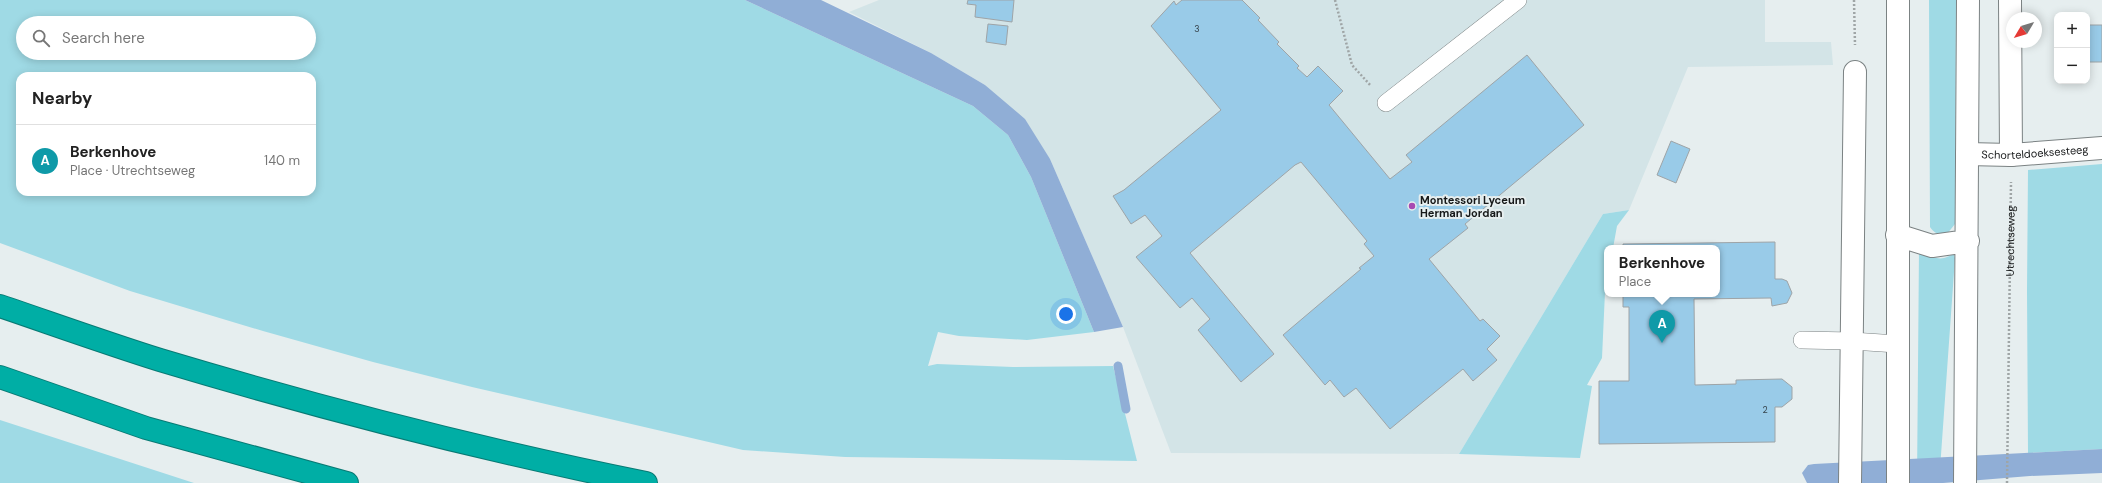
<!DOCTYPE html>
<html lang="en">
<head>
<meta charset="utf-8">
<style>
	body { margin:0; font-family:"DM Sans",sans-serif; background:#f2f2f2; color:#222 }
	.controls { position:absolute; right:12px; top:12px; display:grid; overflow:hidden; border-radius:8px; box-shadow:0 2px 10px #0003 }
	.controls button { width:36px; height:36px; display:grid; place-items:center; padding:0; border:0; border-bottom:1px solid #e0e0e0; background:#fff; color:#222; font:20px sans-serif }
	.compass { position:absolute; left:2006px; top:12px; width:36px; height:36px; border-radius:50%; background:#fff; box-shadow:0 2px 10px #0003; rotate:232deg }
	.you { position:absolute; left:1066px; top:314px; width:14px; height:14px; margin:-10px; border:3px solid #fff; border-radius:50%; background:#1a73e8; box-shadow:0 0 0 6px #1a73e833 }
	.badge { display:grid; place-items:center; width:26px; height:26px; border-radius:50%; background:#0b8043; color:#fff; font-size:13px; font-weight:700 }
	.pin { position:absolute; translate:-50% -33px; filter:drop-shadow(0 1px 2px #0008) }
	.pin::after { content:''; position:absolute; top:21px; width:14px; height:12px; background:inherit; clip-path:polygon(0 0,100% 0,50% 100%) }
	.popup { position:absolute; left:1604px; top:245px; width:116px; height:52px; box-sizing:border-box; display:grid; place-content:center; border-radius:8px; background:#fff; filter:drop-shadow(0 1px 3px #0005); font-size:13px; white-space:nowrap; color:#767676 }
	.popup b { font-size:15px; color:#222 }
	.popup::after { content:''; position:absolute; left:50%; top:100%; margin-left:-8px; border:8px solid transparent; border-top-color:#fff }
	.list { margin:0; padding:0; list-style:none }
	h2 { display:flex; justify-content:space-between; align-items:center; height:52px; margin:0; padding:0 16px; font-size:17px }
	h2 small { font-size:13px; font-weight:400; color:#767676 }
	.list li { display:grid; grid-template-columns:26px 1fr auto; gap:12px; align-items:center; box-sizing:border-box; height:72px; padding:0 16px; border-top:1px solid #e0e0e0 }
	.list b { display:block; font-size:15px; white-space:nowrap }
	.list p { margin:0; font-size:13px; white-space:nowrap; color:#767676 }
	.list em { font-size:13px; font-style:normal; color:#767676 }
	.icon { flex:none; width:22px; height:22px; fill:none; stroke:currentColor; stroke-width:2; stroke-linecap:round; stroke-linejoin:round }
	.map { position:relative; flex:none; width:2102px; height:483px; overflow:hidden }
	.search { position:absolute; background:#fff; box-shadow:0 2px 10px #0003; left:16px; top:16px; width:300px; height:44px; display:flex; align-items:center; gap:10px; box-sizing:border-box; padding:0 14px; border-radius:22px; color:#767676; font-size:15px }
	.panel { position:absolute; background:#fff; box-shadow:0 2px 10px #0003; left:16px; top:72px; width:300px; height:124px; border-radius:12px }
	.map>svg:first-child { display:block }
	.built { fill:#d3e4e7 }
	.green { fill:#9fdae5; fill-rule:evenodd }
	.water { fill:#90aed6 }
	.lines { fill:none; stroke-linecap:round; stroke-linejoin:round }
	.stream { stroke:#90aed6; stroke-width:9 }
	.building { fill:#99cbe8; stroke:#9ea4a7 }
	.service-casing { stroke:#7b8283; stroke-width:18 }
	.minor-casing { stroke:#7b8283; stroke-width:24 }
	.secondary-casing { stroke:#7b8283; stroke-width:24 }
	.motorway-casing { stroke:#087a74; stroke-width:24 }
	.path { stroke:#9fa5a6; stroke-width:2.5; stroke-dasharray:2 2; stroke-linecap:butt }
	.service { stroke:#fff; stroke-width:17 }
	.minor { stroke:#fff; stroke-width:22 }
	.secondary { stroke:#fff; stroke-width:22 }
	.motorway { stroke:#00aea5; stroke-width:22 }
	.poi-dot { fill:#a749b1; stroke:#e6eeef; stroke-width:1.5 }
	.labels { text-anchor:middle; stroke-width:4; stroke-linejoin:round; paint-order:stroke }
	.number-label { font-size:9px; fill:#37454d }
	.street-label { font-size:11px; fill:#161819; stroke:#e6eeef }
	.poi-label { font-size:11px; font-weight:bold; fill:#161819; stroke:#e6eeef; text-anchor:start }
</style>
</head>
<body>
<div class="map">
<svg width="2102" height="483" viewBox="0 0 2102 483">
	<rect width="100%" height="100%" fill="#e6eeef"/>
	<path class="built" d="M 879,0 L 1765,0 L 1765,42 L 1831,42 L 1833,65 L 1688,67 L 1629,210 L 1603,214 L 1459,454 L 1171,453 L 1123,327 L 1050,159 L 985,85 L 931,53 L 849,12 Z"/>
	<path class="green" d="M 0,0 L 745,0 L 973,106 L 1008,135 L 1031,177 L 1094,332 L 1027,340 L 959,336 L 938,332 L 928,366 L 937,364 L 1013,367 L 1113,366 L 1137,461 L 845,457 L 743,450 L 472,387 L 373,362 L 263,331 L 130,291 L 0,243 ZM 23,23 L 309,23 L 309,53 L 23,53 ZM 20,76 L 312,76 L 312,192 L 20,192 Z
		M 1929,0 L 1956,0 L 1955,224 L 1947,234 C 1939,235 1935,234 1930,227 Z
		M 2102,164 L 2102,449 L 2028,453 L 2027,291 L 2028,170 Z
		M 1629,210 L 1617,226 L 1613,248 L 1607,248 L 1602,358 L 1587,385 L 1592,386 L 1580,458 L 1459,454 L 1603,214 Z
		M 1919,249 C 1926,254 1935,260 1944,258 C 1949,257 1949,255 1954,255 L 1955,258 L 1939,483 L 1917,483 Z
		M 0,420 L 194,483 L 0,483 Z"/>
	<path class="water" d="M 745,0 L 821,0 L 931,53 L 985,85 L 1025,119 L 1050,159 L 1123,327 L 1094,332 L 1031,177 L 1008,135 L 973,106 Z
		M 2102,449 L 2102,473 L 2030,476 L 1943,483 L 1807,483 L 1802,473 L 1808,465 L 1814,464 Z"/>
	<g class="lines">
		<path class="stream" d="M 1118,366 L 1126,409"/>
	</g>
	<path class="building" d="M 968,0 L 1014,0 L 1012,22 L 975,17 L 976,5 L 967,4 Z
		M 1182,0 L 1242,0 L 1260,18 L 1258,20 L 1279,42 L 1277,44 L 1299,66 L 1297,68 L 1307,77 L 1318,66 L 1343,91 L 1329,105 L 1390,179 L 1412,162 L 1406,155 L 1527,55 L 1584,125 L 1465,224 L 1468,228 L 1429,259 L 1480,321 L 1483,319 L 1500,336 L 1487,349 L 1497,360 L 1473,381 L 1463,369 L 1390,429 L 1356,388 L 1344,397 L 1330,380 L 1325,385 L 1283,335 L 1361,269 L 1359,268 L 1374,256 L 1364,244 L 1367,241 L 1301,162 L 1295,165 L 1190,253 L 1274,354 L 1241,382 L 1198,330 L 1210,319 L 1192,298 L 1180,308 L 1136,257 L 1162,236 L 1145,215 L 1131,224 L 1113,196 L 1124,190 L 1221,110 L 1151,26 L 1174,1 L 1176,5 Z
		M 988,24 L 1008,26 L 1006,45 L 986,42 Z
		M 2087,25 L 2102,25 L 2102,62 L 2087,62 Z
		M 1671,141 L 1690,149 L 1676,183 L 1657,175 Z
		M 1775,242 L 1775,279 L 1782,279 L 1787,281 L 1792,293 L 1787,303 L 1772,306 L 1771,298 L 1694,299 L 1695,385 L 1736,384 L 1736,380 L 1782,379 L 1792,387 L 1792,399 L 1782,407 L 1775,407 L 1775,442 L 1599,444 L 1599,381 L 1629,381 L 1629,307 L 1623,307 L 1623,294 L 1717,294 L 1717,248 L 1623,248 L 1623,244 Z"/>
	<g class="lines">
		<defs>
			<path id="service" d="M 1386,103 L 1518,0
				M 1802,340 L 1852,341 L 1897,344"/>
			<g id="minor">
				<path d="M 2010,0 L 2011,155"/>
				<path id="s2" d="M 1967,154 L 2011,155 L 2102,148"/>
				<path d="M 1850,483 L 1855,72"/>
			</g>
			<path id="secondary" d="M 1898,0 L 1898,483
				M 1897,235 L 1932,246 L 1968,241
				M 1965,483 L 1968,0"/>
			<path id="motorway" d="M 0,306 C 53,324 106,343 160,360 C 320,408 482,450 646,483
				M 0,377 L 146,428 L 347,483"/>
		</defs>
		<use href="#service" class="service-casing"/>
		<use href="#minor" class="minor-casing"/>
		<use href="#secondary" class="secondary-casing"/>
		<use href="#motorway" class="motorway-casing"/>
		<g class="path">
			<path d="M 1335,0 L 1352,65 L 1371,86"/>
			<path d="M 1854,0 L 1855,45"/>
			<path id="s1" d="M 2007,483 L 2011,182"/>
		</g>
		<use href="#service" class="service"/>
		<use href="#minor" class="minor"/>
		<use href="#secondary" class="secondary"/>
		<use href="#motorway" class="motorway"/>
	</g>
	<circle class="poi-dot" cx="1412" cy="206" r="4"/>
	<g class="labels">
		<g class="number-label">
			<text x="1197" y="32">3</text>
			<text x="1765" y="413">2</text>
		</g>
		<g class="street-label">
			<text dy="4" stroke="none"><textPath href="#s2" startOffset="68">Schorteldoeksesteeg</textPath></text>
			<text dy="4" stroke="none"><textPath href="#s1" startOffset="242">Utrechtseweg</textPath></text>
		</g>
		<g class="poi-label">
			<text x="1420" y="204">Montessori Lyceum<tspan x="1420" dy="13">Herman Jordan</tspan></text>
		</g>
	</g>
</svg>
<div class="controls">
<button>+</button>
<button>−</button>
</div>
<svg class="compass" viewBox="-18 -18 36 36"><path d="M0-13l5 13h-10z" fill="#e53935"/><path d="M0 13l5-13h-10z" fill="#767676"/></svg>
<div class="you"></div>
<div class="pin badge" style="left:1662px;top:343px;background:#0f9aa8">A</div>
<div class="popup"><b>Berkenhove</b>Place</div>
<div class="search"><svg class="icon" aria-label="search" viewBox="0 0 24 24"><circle cx="10" cy="10" r="6"/><path d="M15 15l6 6"/></svg>Search here</div>
<section class="panel">
<h2>Nearby<small></small></h2>
<ul class="list">
<li><span class="badge" style="background:#0f9aa8">A</span><div><b>Berkenhove</b><p>Place · Utrechtseweg</p></div><em>140 m</em></li>
</ul>
</section>
</div>
</body>
</html>
